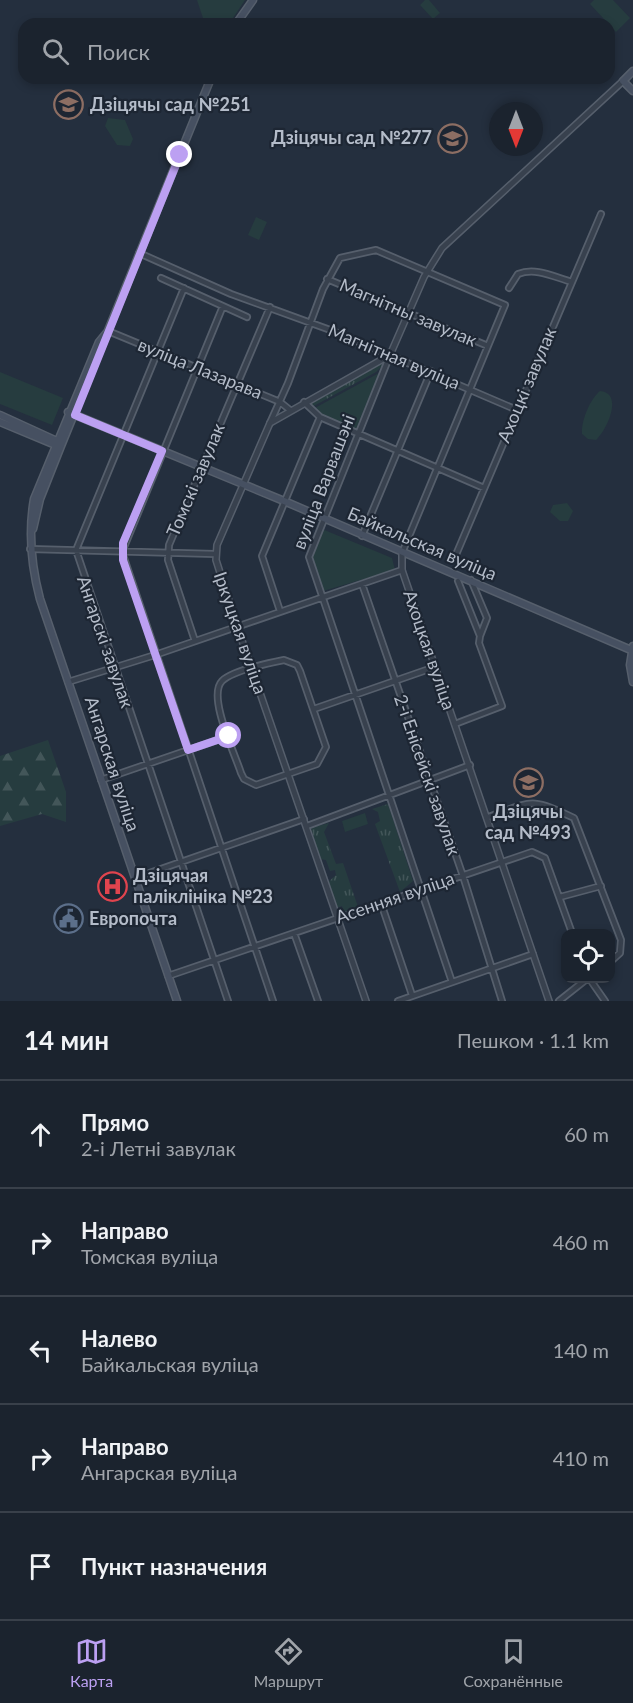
<!DOCTYPE html>
<html lang="ru">
<head>
<meta charset="utf-8">
<style>
	body { margin:0; font-family:Lato,sans-serif; background:#282f3a; color:#f1f3f6 }
	.controls { position:absolute; right:18px; bottom:18px; display:grid; overflow:hidden; border-radius:12px; box-shadow:0 3px 9px #0003 }
	.controls button { width:54px; height:54px; display:grid; place-items:center; padding:0; border:0; border-bottom:2px solid #39404a; background:#1b232e; color:#f1f3f6; font:30px sans-serif }
	.compass { position:absolute; left:489px; top:102px; width:54px; height:54px; border-radius:50%; background:#1b232e; box-shadow:0 3px 9px #0003; rotate:180deg }
	.stop { position:absolute; width:18px; height:18px; margin:-14px; border:4px solid #bca0f2; border-radius:50%; background:#fff }
	.stop.end { background:#bca0f2; border-color:#fff; box-shadow:0 2px 6px #0008 }
	.list { margin:0; padding:0; list-style:none }
	h2 { display:flex; justify-content:space-between; align-items:center; height:78px; margin:0; padding:0 24px; font-size:26px }
	h2 small { font-size:20px; font-weight:400; color:#a0a4aa }
	.list li { display:grid; grid-template-columns:39px 1fr auto; gap:18px; align-items:center; box-sizing:border-box; height:108px; padding:0 24px; border-top:2px solid #39404a }
	.list b { display:block; font-size:22px; white-space:nowrap }
	.list p { margin:0; font-size:20px; white-space:nowrap; color:#a0a4aa }
	.list em { font-size:20px; font-style:normal; color:#a0a4aa }
	.icon { flex:none; width:33px; height:33px; fill:none; stroke:currentColor; stroke-width:2; stroke-linecap:round; stroke-linejoin:round }
	.map { position:relative; flex:none; width:633px; height:1001px; overflow:hidden }
	.search { position:absolute; background:#1b232e; box-shadow:0 3px 9px #0003; left:18px; right:18px; top:18px; height:66px; display:flex; align-items:center; gap:15px; box-sizing:border-box; padding:0 21px; border-radius:18px; color:#a0a4aa; font-size:22px }
	.sheet { height:618px; background:#1b232e }
	nav { display:flex; justify-content:space-around; align-items:center; box-sizing:border-box; height:84px; border-top:2px solid #39404a; background:#1b232e; font-size:16px; color:#a0a4aa }
	nav a { display:grid; justify-items:center; gap:3px }
	nav .on { color:#bca0f2 }
	.map>svg:first-child { display:block }
	.grass { fill:url(#grass-tufts) }
	.forest { fill:url(#forest-firs) }
	.park { fill:#263c3f }
	.lines { fill:none; stroke-linecap:round; stroke-linejoin:round }
	.minor-casing { stroke:#565f6c; stroke-width:8 }
	.tertiary-casing { stroke:#565f6c; stroke-width:8 }
	.secondary-casing { stroke:#565f6c; stroke-width:9 }
	.minor { stroke:#38414e; stroke-width:4.5 }
	.tertiary { stroke:#38414e; stroke-width:5 }
	.secondary { stroke:#465061; stroke-width:6 }
	.route { stroke:#bca0f2; stroke-width:8 }
	.labels { text-anchor:middle; stroke-width:4.5; stroke-linejoin:round; paint-order:stroke }
	.poi-label { font-size:18px; font-weight:bold; fill:#b4bcc9; stroke:#1d2633; text-anchor:start }
	.street-label { font-size:18px; fill:#b4bcc9; stroke:#1d2633 }
</style>
</head>
<body>
<div class="map">
<svg width="633" height="1001" viewBox="0 0 633 1001">
	<defs>
		<pattern id="grass-tufts" width="24" height="20" patternUnits="userSpaceOnUse" patternTransform="scale(1.5)"><rect width="24" height="20" fill="#263c3f"/><path d="M3 7l-1-3M5 7V3M7 7l1-3M15 17l-1-3M17 17v-4M19 17l1-3" fill="none" stroke="#435659"/></pattern>
		<pattern id="forest-firs" width="22" height="20" patternUnits="userSpaceOnUse" patternTransform="scale(1.5)"><rect width="22" height="20" fill="#263c3f"/><path d="M5 1l3.5 6h-7zM16 11l3.5 6h-7z" fill="#435659"/></pattern>
	</defs>
	<rect width="100%" height="100%" fill="#242f3e"/>
	<path class="grass" d="M 381,363 L 384,364 L 376,372 L 310,408 L 309,403 Z
		M 388,804 L 413,881 L 400,892 L 375,824 L 380,821 L 378,812 L 372,809 Z
		M 329,823 L 324,832 L 336,864 L 343,863 L 358,907 L 344,912 L 342,906 L 337,908 L 327,883 L 336,875 L 335,870 L 330,871 L 326,860 L 320,859 L 311,828 Z"/>
	<path class="forest" d="M 48,740 L 66,792 L 66,822 L 42,814 L 0,826 L 0,756 Z"/>
	<path class="park" d="M 197,0 L 245,0 L 229,24 L 205,24 Z
		M 425,0 L 429,0 L 440,13 L 433,19 L 420,5 Z
		M 594,0 L 613,0 L 630,18 L 616,32 L 590,4 Z
		M 108,118 L 125,120 L 133,139 L 130,146 L 117,145 L 105,126 Z
		M 256,217 L 267,222 L 259,240 L 248,235 Z
		M 0,372 L 63,398 L 52,425 L 0,404 Z
		M 379,373 L 356,429 L 320,416 L 313,409 Z
		M 600,391 C 624,393 607,430 596,440 L 588,439 L 582,434 C 581,421 590,399 600,391 Z
		M 567,503 L 573,511 L 568,521 L 560,521 L 550,512 L 553,505 Z
		M 322,529 L 392,558 L 395,570 L 323,591 L 312,556 Z
		M 365,813 L 368,824 L 345,832 L 342,821 Z"/>
	<g class="lines">
		<defs>
			<path id="minor" d="M 139,253 L 231,294 L 333,331 L 517,410
				M 161,278 L 247,317
				M 327,279 L 488,346
				M 184,288 L 76,550 L 228,1001
				M 509,288 L 518,274 C 536,267 554,277 572,282
				M 223,306 L 122,552 L 273,1001
				M 108,331 L 280,402 L 290,410
				M 390,355 L 309,557 L 452,982
				M 304,402 L 320,417 L 484,488
				M 270,423 L 288,383 L 323,289 L 340,258 L 376,250 L 505,305 L 402,553
				M 362,536 L 431,371
				M 30,549 L 215,554
				M 455,557 L 601,214
				M 471,580 L 487,618 L 480,636
				M 362,584 L 463,876 L 502,1001
				M 280,611 L 262,556 L 320,417
				M 195,641 L 168,560 L 169,545 L 270,307
				M 284,660 L 297,665 L 300,671 L 326,747 L 317,764 L 256,785 L 244,779 L 241,773 C 235,754 207,696 222,681 C 232,671 269,663 284,660 Z
				M 68,682 L 155,655 L 402,570
				M 314,709 L 435,667
				M 455,724 L 502,706 L 479,643 L 480,636 L 458,581
				M 101,780 L 229,736
				M 488,817 C 533,801 530,797 574,818 L 621,940 L 620,953 L 610,962
				M 307,826 L 470,765
				M 135,878 L 304,819
				M 560,897 L 601,886
				M 381,903 L 412,995
				M 294,933 L 318,1001
				M 168,976 L 532,852 L 545,858 L 572,933
				M 589,978 L 605,1001
				M 398,1001 L 533,954
				M 559,1001 L 588,978"/>
			<path id="tertiary" d="M 402,553 L 402,570 L 549,1001
				M 366,1001 L 237,626 L 216,560 L 217,545 L 270,423 L 390,355 L 424,277 L 442,248 L 623,81"/>
			<path id="secondary" d="M 236,24 L 253,0
				M 633,71 L 623,81 L 633,91
				M 108,331 L 99,342 L 34,499 C 28,533 31,565 40,599 L 177,1001
				M 68,412 L 284,501 L 631,650
				M 0,415 L 59,442
				M 0,422 L 58,446
				M 33,529 L 40,499 L 61,446 L 211,78
				M 633,646 L 630,665 L 633,682"/>
		</defs>
		<use href="#minor" class="minor-casing"/>
		<use href="#tertiary" class="tertiary-casing"/>
		<use href="#secondary" class="secondary-casing"/>
		<use href="#minor" class="minor"/>
		<use href="#tertiary" class="tertiary"/>
		<use href="#secondary" class="secondary"/>
	</g>
	<g class="lines">
		<path class="route" d="M 180,155 L 75,415 L 162,451 L 123,543 L 123,560 L 188,750 L 229,736"/>
	</g>
	<defs>
		<symbol id="school-ring" viewBox="-11 -11 22 22"><circle r="9.5" fill="#1d2633" stroke="#8d6e63" stroke-width="1.5"/><path d="M0-5L7-2L0 1L-7-2ZM-4 1L0 2.5L4 1V4Q0 6-4 4Z" fill="#8d6e63"/></symbol>
		<symbol id="hospital-ring" viewBox="-11 -11 22 22"><circle r="9.5" fill="#1d2633" stroke="#e0444e" stroke-width="1.5"/><path d="M-5-5h3v3.5h4V-5h3V5h-3V1.5h-4V5h-3Z" fill="#e0444e"/></symbol>
		<symbol id="civic-ring" viewBox="-11 -11 22 22"><circle r="9.5" fill="#1d2633" stroke="#5c6f8a" stroke-width="1.5"/><path d="M-.6-6.5H3V-4.5H.6V-3L4-1V1h2V6H-6V1h2V-1L-.6-3ZM-1.2 2.5V6h2.4V2.5Z" fill="#5c6f8a"/></symbol>
	</defs>
	<g fill-rule="evenodd">
		<use href="#school-ring" x="52" y="88" width="33" height="33"/>
		<use href="#school-ring" x="436" y="122" width="33" height="33"/>
		<use href="#school-ring" x="512" y="766" width="33" height="33"/>
		<use href="#hospital-ring" x="96" y="870" width="33" height="33"/>
		<use href="#civic-ring" x="52" y="902" width="33" height="33"/>
	</g>
	<g class="labels">
		<g class="poi-label">
			<text x="90" y="111">Дзіцячы сад №251</text>
			<text x="432" y="144" text-anchor="end">Дзіцячы сад №277</text>
			<text x="528" y="818" text-anchor="middle">Дзіцячы<tspan x="528" dy="21">сад №493</tspan></text>
			<text x="133" y="882">Дзіцячая<tspan x="133" dy="21">паліклініка №23</tspan></text>
			<text x="89" y="925">Европочта</text>
		</g>
		<g class="street-label">
			<text transform="translate(408 313) rotate(23)" y="6">Магнітны завулак</text>
			<text transform="translate(394 357) rotate(23)" y="6">Магнітная вуліца</text>
			<text transform="translate(200 369) rotate(22)" y="6">вуліца Лазарава</text>
			<text transform="translate(527 385) rotate(-67)" y="6">Ахоцкі завулак</text>
			<text transform="translate(196 480) rotate(-67)" y="6">Томскі завулак</text>
			<text transform="translate(324 482) rotate(-69)" y="6">вуліца Варвашэні</text>
			<text transform="translate(422 544) rotate(23)" y="6">Байкальская вуліца</text>
			<text transform="translate(240 633) rotate(71)" y="6">Іркуцкая вуліца</text>
			<text transform="translate(105 642) rotate(71)" y="6">Ангарскі завулак</text>
			<text transform="translate(429 650) rotate(71)" y="6">Ахоцкая вуліца</text>
			<text transform="translate(112 764) rotate(72)" y="6">Ангарская вуліца</text>
			<text transform="translate(427 775) rotate(71)" y="6">2-і Енісейскі завулак</text>
			<text transform="translate(395 898) rotate(-19)" y="6">Асенняя вуліца</text>
		</g>
	</g>
</svg>
<div class="controls">
<button><svg class="icon" aria-label="locate" viewBox="0 0 24 24"><circle cx="12" cy="12" r="6"/><path d="M12 2v4M12 18v4M2 12h4M18 12h4"/></svg></button>
</div>
<svg class="compass" viewBox="-18 -18 36 36"><path d="M0-13l5 13h-10z" fill="#e53935"/><path d="M0 13l5-13h-10z" fill="#a0a4aa"/></svg>
<div class="stop" style="left:229px;top:736px"></div>
<div class="stop end" style="left:180px;top:155px"></div>
<div class="search"><svg class="icon" aria-label="search" viewBox="0 0 24 24"><circle cx="10" cy="10" r="6"/><path d="M15 15l6 6"/></svg>Поиск</div>
</div>
<section class="sheet">
<h2>14 мин<small>Пешком · 1.1 km</small></h2>
<ul class="list">
<li><svg class="icon" aria-label="ahead" viewBox="0 0 24 24"><path d="M12 20V5M6 11l6-6 6 6"/></svg><div><b>Прямо</b><p>2-і Летні завулак</p></div><em>60 m</em></li>
<li><svg class="icon" aria-label="right" viewBox="0 0 24 24"><path d="M7 20v-9h11M14 6l5 5-5 5"/></svg><div><b>Направо</b><p>Томская вуліца</p></div><em>460 m</em></li>
<li><svg class="icon" aria-label="left" viewBox="0 0 24 24"><path d="M17 20v-9H6M10 6l-5 5 5 5"/></svg><div><b>Налево</b><p>Байкальская вуліца</p></div><em>140 m</em></li>
<li><svg class="icon" aria-label="right" viewBox="0 0 24 24"><path d="M7 20v-9h11M14 6l5 5-5 5"/></svg><div><b>Направо</b><p>Ангарская вуліца</p></div><em>410 m</em></li>
<li><svg class="icon" aria-label="arrive" viewBox="0 0 24 24"><path d="M6 21V4h12l-3 4 3 4H6"/></svg><div><b>Пункт назначения</b></div></li>
</ul>
</section>
<nav>
<a class="on"><svg class="icon" aria-label="map" viewBox="0 0 24 24"><path d="M3 6l6-2 6 2 6-2v14l-6 2-6-2-6 2zM9 4v14M15 6v14"/></svg>Карта</a>
<a><svg class="icon" aria-label="directions" viewBox="0 0 24 24"><path d="M12 3l9 9-9 9-9-9zM9 14v-3h6M13 9l2 2-2 2"/></svg>Маршрут</a>
<a><svg class="icon" aria-label="saved" viewBox="0 0 24 24"><path d="M7 4h10v16l-5-4-5 4z"/></svg>Сохранённые</a>
</nav>
</body>
</html>
